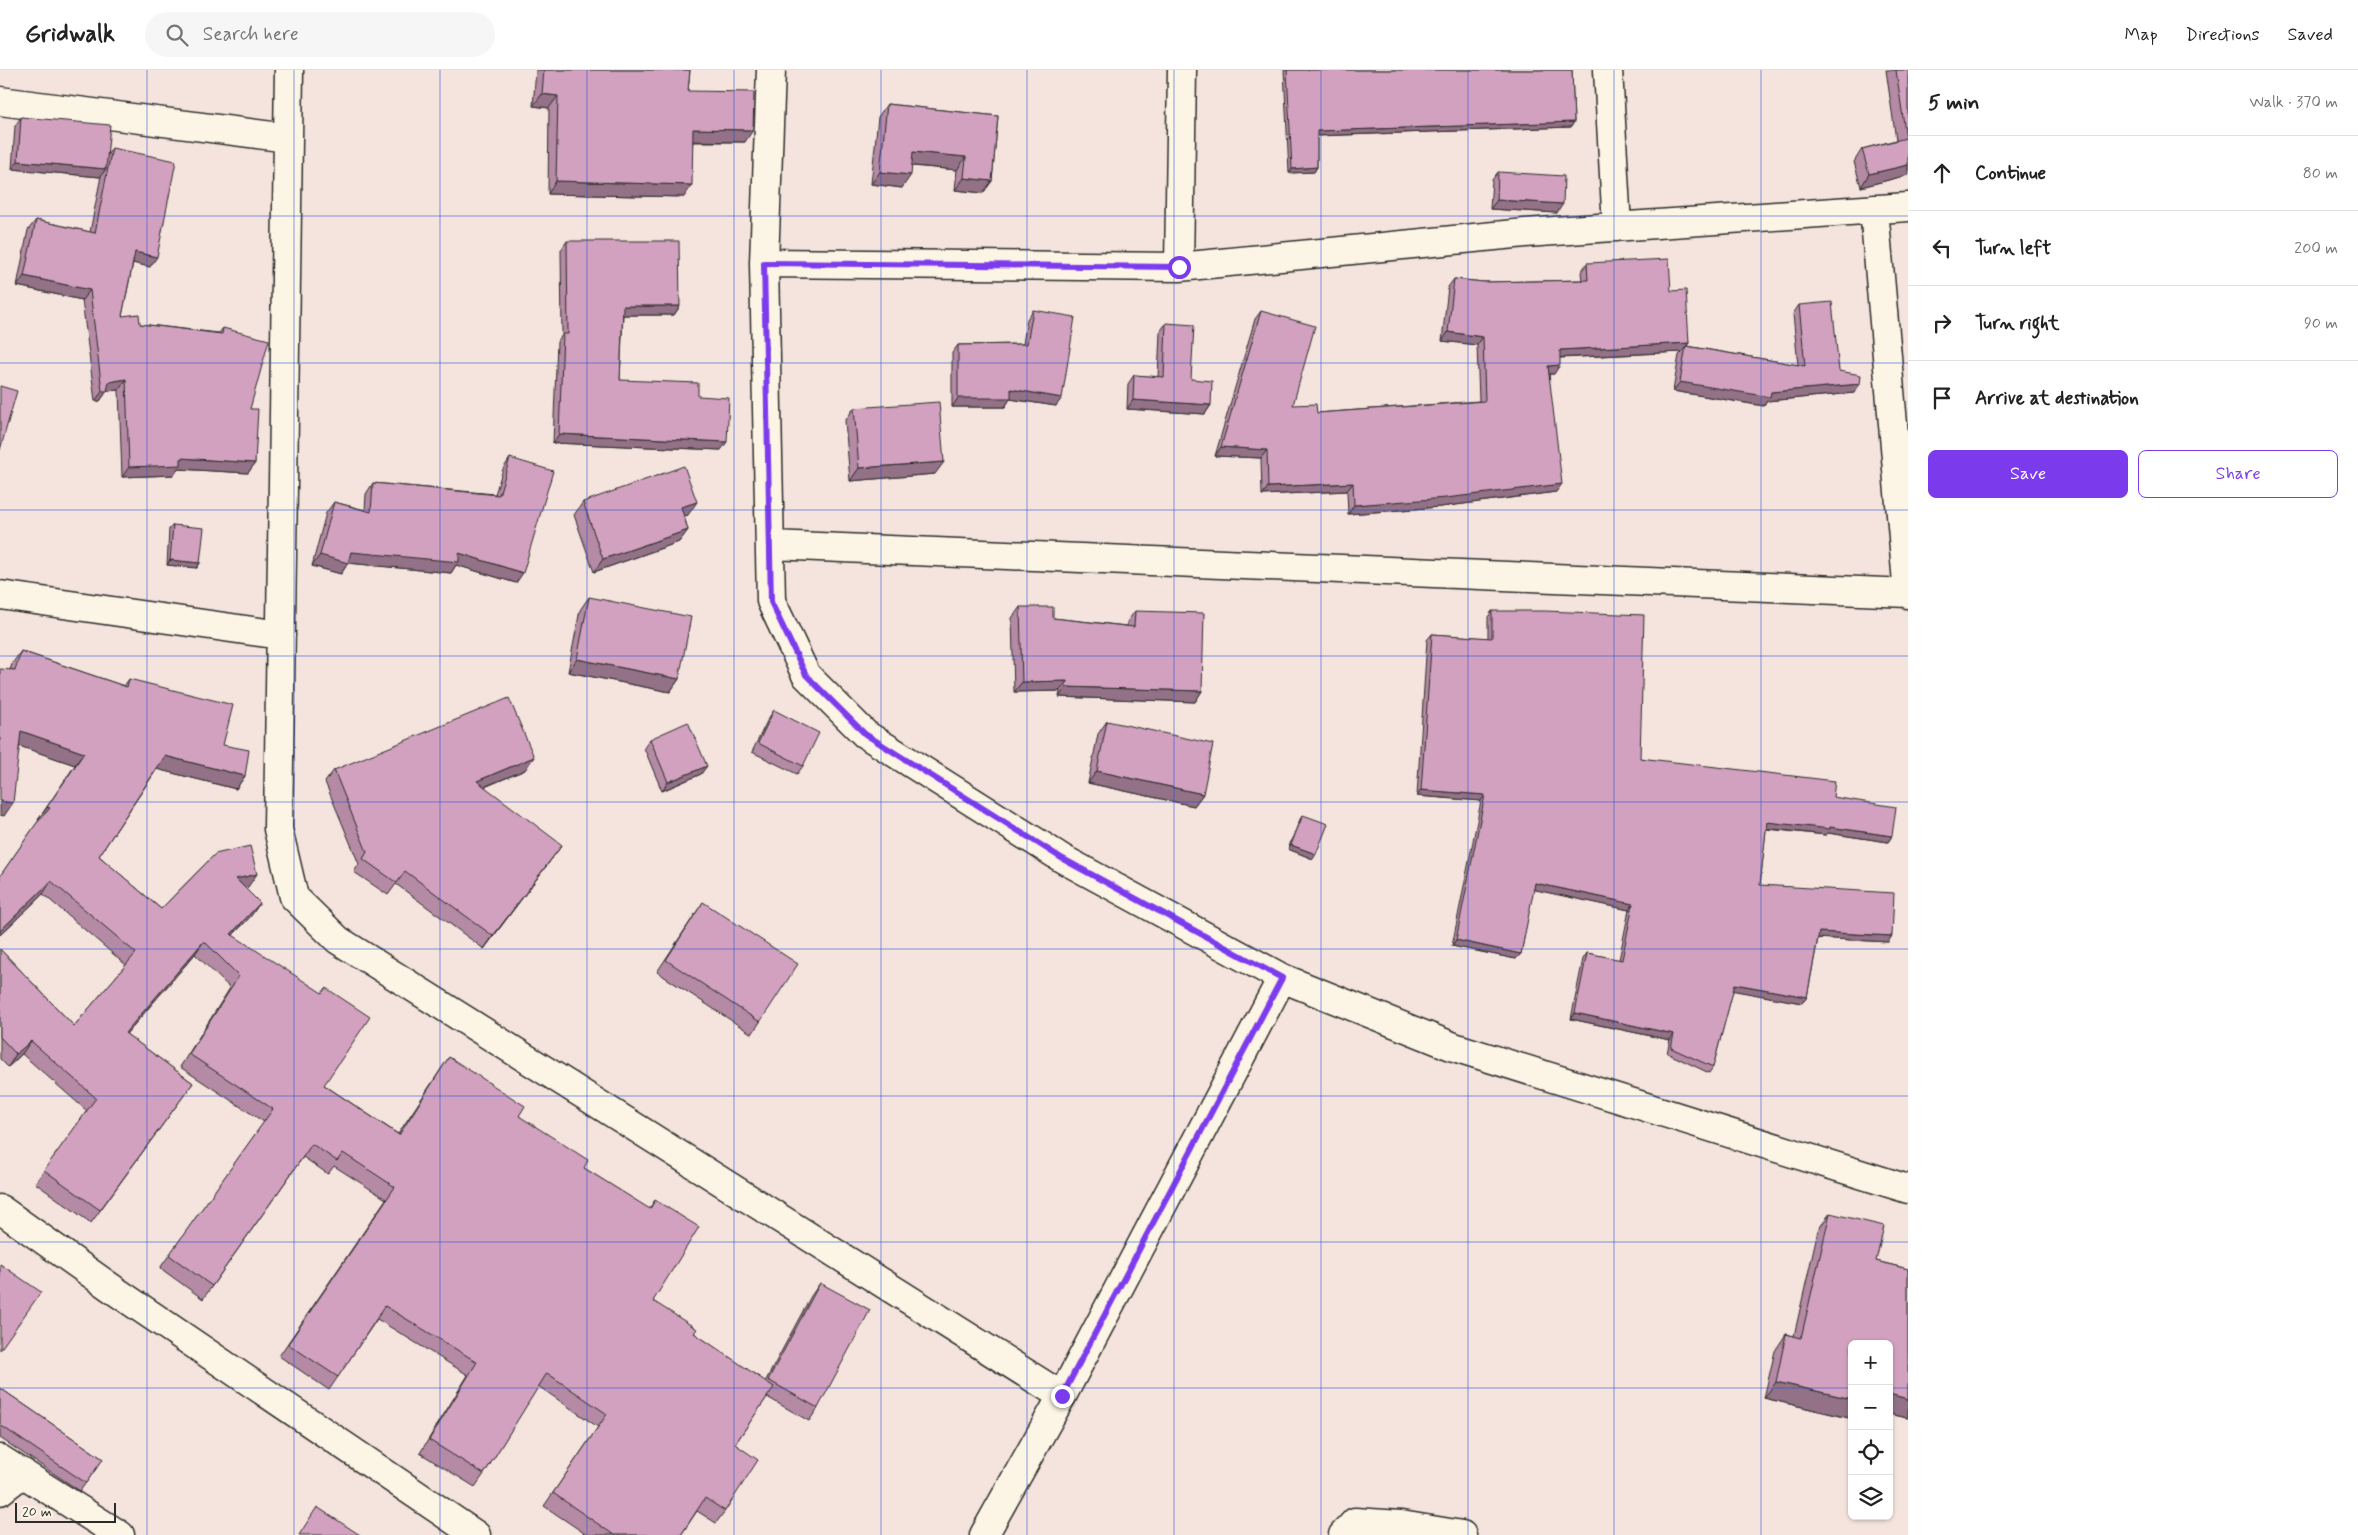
<!DOCTYPE html>
<html lang="en">
<head>
<meta charset="utf-8">
<style>
	body { margin:0; font-family:Mynerve,sans-serif; background:#f6f6f6; color:#222 }
	.controls { position:absolute; right:15px; bottom:15px; display:grid; overflow:hidden; border-radius:8px; box-shadow:0 1px 4px #0004 }
	.controls button { width:45px; height:45px; display:grid; place-items:center; padding:0; border:0; border-bottom:1px solid #e0e0e0; background:#fff; color:#222; font:25px sans-serif }
	.scale { position:absolute; left:15px; bottom:12px; width:101px; box-sizing:border-box; padding-left:5px; border:2px solid #2b2b2b; border-top:0; font-size:14px; line-height:18px; white-space:nowrap; color:#2b2b2b; -webkit-text-stroke:4px #fcf5e5; paint-order:stroke }
	.stop { position:absolute; width:15px; height:15px; margin:-11px; border:4px solid #7c3aed; border-radius:50%; background:#fff }
	.stop.end { background:#7c3aed; border-color:#fff; box-shadow:0 1px 5px #0008 }
	.list { margin:0; padding:0; list-style:none }
	h2 { display:flex; justify-content:space-between; align-items:center; height:65px; margin:0; padding:0 20px; font-size:21px }
	h2 small { font-size:16px; font-weight:400; color:#767676 }
	.list li { display:grid; grid-template-columns:32px 1fr auto; gap:15px; align-items:center; box-sizing:border-box; height:75px; padding:0 20px; border-top:1px solid #e0e0e0 }
	.list b { display:block; font-size:19px; white-space:nowrap }
	.list em { font-size:16px; font-style:normal; color:#767676 }
	.actions { display:flex; gap:10px; padding:15px 20px }
	.actions a { flex:1; padding:11px 0; border:1px solid #7c3aed; border-radius:8px; text-align:center; font-size:18px; color:#7c3aed }
	.actions .main { background:#7c3aed; color:#fff }
	.icon { flex:none; width:28px; height:28px; fill:none; stroke:currentColor; stroke-width:2; stroke-linecap:round; stroke-linejoin:round }
	.map { position:relative; flex:none; width:1908px; height:1465px; overflow:hidden }
	header { display:flex; align-items:center; gap:30px; box-sizing:border-box; height:70px; padding:0 25px; background:#fff; border-bottom:1px solid #e0e0e0 }
	header strong { font-size:24px }
	nav { display:flex; gap:28px; margin-inline-start:auto; font-size:18px }
	.search { width:350px; height:45px; background:#f6f6f6; display:flex; align-items:center; gap:12px; box-sizing:border-box; padding:0 18px; border-radius:28px; color:#767676; font-size:19px }
	main { display:flex }
	aside { flex:1; background:#fff }
	.map>svg:first-child { display:block }
	.lines { fill:none; stroke-linecap:round; stroke-linejoin:round }
	.street-casing { stroke:#2b2b2b; stroke-width:31 }
	.street { stroke:#fcf5e5; stroke-width:28 }
	.wall { fill:#b58aa4; stroke:#2b2b2b }
	.shaded-wall { fill:#937186; stroke:#2b2b2b }
	.building { fill:#d2a1bf; stroke:#2b2b2b }
	.route { stroke:#7c3aed; stroke-width:6 }
	.grid { fill:none; stroke:#1d4ed8; stroke-width:1; stroke-opacity:0.55 }
</style>
</head>
<body>
<header>
<strong>Gridwalk</strong>
<div class="search"><svg class="icon" aria-label="search" viewBox="0 0 24 24"><circle cx="10" cy="10" r="6"/><path d="M15 15l6 6"/></svg>Search here</div>
<nav><a>Map</a><a>Directions</a><a>Saved</a></nav>
</header>
<main>
<div class="map">
<svg width="1908" height="1465" viewBox="0 0 1908 1465">
	<rect width="100%" height="100%" fill="#f4e4dd"/>
	<filter id="ink" filterUnits="userSpaceOnUse"><feTurbulence type="fractalNoise" baseFrequency=".02" numOctaves="2"/><feDisplacementMap in="SourceGraphic" scale="10" xChannelSelector="R" yChannelSelector="G"/><feConvolveMatrix kernelMatrix="1 2 1 2 8 2 1 2 1" color-interpolation-filters="sRGB"/></filter>
	<g filter="url(#ink)">
		<g class="lines">
			<defs>
				<path id="street" d="M 289,0 L 278,759 L 294,827 L 338,870 L 1062,1326
					M 771,0 L 764,193 L 771,531 L 806,605 L 865,664 L 1063,789 L 1282,908 L 1454,977 L 1908,1119
					M 1608,0 L 1617,157
					M 0,31 L 288,68
					M 1874,139 L 1908,524
					M 764,193 L 1179,197 L 1525,163 L 1908,137
					M 1179,197 L 1182,0
					M 772,475 L 1908,523
					M 0,525 L 281,565
					M 0,1139 L 117,1222 L 476,1465
					M 0,1389 L 120,1465
					M 0,1421 L 23,1403
					M 984,1465 L 1062,1326 L 1282,908
					M 1343,1465 L 1355,1452 L 1401,1455 L 1462,1465"/>
			</defs>
			<use href="#street" class="street-casing"/>
			<use href="#street" class="street"/>
		</g>
		<path class="wall" d="M 536,0 L 690,0 L 688,21 L 745,72 L 693,72 L 684,127 L 548,124 L 549,38 L 533,36 Z
			M 1284,0 L 1572,0 L 1574,52 L 1571,57 L 1317,66 L 1317,97 L 1314,102 L 1289,103 Z
			M 1886,0 L 1908,0 L 1908,105 L 1861,117 L 1854,92 L 1862,79 L 1896,70 Z
			M 887,34 L 998,46 L 992,111 L 983,123 L 955,120 L 957,100 L 912,96 L 902,118 L 871,114 L 878,47 Z
			M 21,47 L 108,84 L 112,78 L 150,197 L 133,193 L 122,246 L 140,254 L 219,263 L 223,258 L 250,339 L 255,393 L 248,403 L 178,399 L 174,405 L 122,407 L 119,320 L 107,321 L 100,331 L 95,331 L 82,230 L 17,216 L 28,160 L 36,150 L 90,162 L 101,106 L 100,107 L 12,99 L 15,56 Z
			M 1498,102 L 1557,143 L 1490,139 L 1492,110 Z
			M 567,171 L 680,236 L 674,245 L 623,245 L 620,310 L 698,326 L 721,380 L 553,373 L 557,272 L 562,265 L 561,180 Z
			M 1587,193 L 1671,221 L 1689,273 L 1687,276 L 1798,295 L 1793,244 L 1799,235 L 1839,301 L 1854,323 L 1767,331 L 1764,336 L 1673,321 L 1679,285 L 1682,282 L 1560,288 L 1554,304 L 1549,304 L 1556,422 L 1440,437 L 1348,444 L 1347,421 L 1262,425 L 1261,388 L 1215,386 L 1255,249 L 1261,241 L 1293,335 L 1317,343 L 1479,331 L 1477,275 L 1442,271 L 1448,217 L 1454,209 L 1484,212 L 1582,210 L 1581,202 Z
			M 1033,240 L 1056,336 L 1010,329 L 1005,337 L 952,337 L 952,283 L 958,275 L 1023,274 L 1027,249 Z
			M 1166,253 L 1191,309 L 1211,335 L 1205,344 L 1127,339 L 1128,314 L 1134,305 L 1158,307 L 1160,262 Z
			M 854,338 L 935,404 L 850,411 L 845,351 Z
			M 510,388 L 516,513 L 456,495 L 451,503 L 348,493 L 341,504 L 312,496 L 326,443 L 334,432 L 365,440 L 366,424 L 373,413 L 495,424 L 503,399 Z
			M 583,432 L 688,445 L 684,446 L 688,460 L 679,472 L 594,502 L 574,445 Z
			M 173,455 L 200,493 L 197,498 L 167,495 L 169,459 Z
			M 589,527 L 679,609 L 670,622 L 568,602 L 580,540 Z
			M 1020,537 L 1053,548 L 1127,556 L 1127,552 L 1135,541 L 1202,621 L 1195,632 L 1059,627 L 1060,621 L 1014,622 L 1012,548 Z
			M 1492,541 L 1640,688 L 1833,727 L 1892,766 L 1888,772 L 1828,763 L 1826,765 L 1766,759 L 1760,815 L 1888,872 L 1818,868 L 1807,927 L 1802,933 L 1733,920 L 1713,997 L 1709,1003 L 1667,983 L 1670,970 L 1571,949 L 1583,889 L 1587,883 L 1619,890 L 1629,840 L 1533,819 L 1521,884 L 1516,889 L 1452,876 L 1481,731 L 1417,726 L 1427,570 L 1432,564 L 1488,568 L 1488,547 Z
			M 21,581 L 124,616 L 129,609 L 223,675 L 245,706 L 236,719 L 157,699 L 99,786 L 161,839 L 215,784 L 248,817 L 245,818 L 251,846 L 233,865 L 324,1015 L 398,1064 L 449,987 L 519,1046 L 584,1098 L 649,1139 L 655,1130 L 653,1231 L 694,1263 L 765,1312 L 811,1226 L 820,1213 L 818,1338 L 809,1351 L 767,1327 L 735,1374 L 725,1441 L 716,1453 L 697,1441 L 681,1465 L 587,1465 L 544,1436 L 598,1357 L 538,1316 L 484,1404 L 475,1417 L 420,1383 L 468,1305 L 377,1249 L 329,1320 L 279,1286 L 386,1129 L 334,1096 L 328,1104 L 303,1087 L 203,1229 L 160,1198 L 264,1052 L 180,997 L 230,918 L 195,884 L 126,964 L 193,1013 L 91,1153 L 35,1113 L 87,1041 L 22,984 L 8,997 L 0,989 L 0,879 L 74,956 L 126,895 L 43,824 L 0,865 L 0,806 L 39,750 L 38,750 L 75,695 L 20,676 L 4,746 L 10,600 L 12,594 Z
			M 774,640 L 803,696 L 797,704 L 752,682 L 768,649 Z
			M 1107,651 L 1203,724 L 1194,736 L 1088,713 L 1098,664 Z
			M 650,669 L 701,704 L 662,721 L 644,678 Z
			M 334,700 L 525,700 L 485,717 L 553,787 L 484,879 L 396,814 L 388,825 L 354,802 L 359,794 L 325,712 Z
			M 1303,745 L 1313,789 L 1288,779 L 1300,749 Z
			M 703,832 L 760,952 L 752,964 L 657,902 Z
			M 1830,1143 L 1876,1191 L 1908,1199 L 1908,1348 L 1889,1344 L 1889,1274 L 1852,1274 L 1852,1343 L 1849,1348 L 1764,1328 L 1775,1281 L 1786,1264 L 1794,1266 L 1818,1160 Z
			M 0,1318 L 103,1389 L 80,1421 L 0,1368 Z"/>
		<path class="shaded-wall" d="M 542,24 L 558,26 L 549,38 L 533,36 Z
			M 1574,52 L 1571,57 L 1314,66 L 1317,61 Z
			M 693,59 L 753,60 L 745,72 L 684,71 Z
			M 913,82 L 966,87 L 957,100 L 904,95 Z
			M 18,91 L 106,99 L 100,107 L 12,99 Z
			M 1908,95 L 1908,105 L 1861,117 L 1869,104 Z
			M 1317,97 L 1314,102 L 1289,103 L 1292,99 Z
			M 880,102 L 911,105 L 902,118 L 871,114 Z
			M 964,108 L 992,111 L 983,123 L 955,120 Z
			M 556,111 L 692,115 L 684,127 L 548,124 Z
			M 1497,130 L 1563,134 L 1557,143 L 1490,139 Z
			M 135,182 L 157,187 L 150,197 L 128,192 Z
			M 24,206 L 90,220 L 82,230 L 17,216 Z
			M 623,236 L 680,236 L 674,245 L 617,245 Z
			M 1448,262 L 1483,267 L 1477,275 L 1442,271 Z
			M 1689,273 L 1682,282 L 1554,288 L 1560,280 Z
			M 1560,295 L 1554,304 L 1542,304 L 1548,296 Z
			M 126,309 L 119,320 L 107,321 L 100,331 L 95,331 L 109,312 Z
			M 1680,312 L 1771,322 L 1860,314 L 1854,323 L 1767,331 L 1764,336 L 1673,321 Z
			M 1011,319 L 1062,328 L 1056,336 L 1010,329 L 1005,337 L 952,337 L 958,328 Z
			M 1133,330 L 1211,335 L 1205,344 L 1127,339 Z
			M 559,364 L 727,372 L 721,380 L 553,373 Z
			M 1221,377 L 1267,380 L 1261,388 L 1215,386 Z
			M 181,388 L 255,393 L 248,403 L 178,399 L 174,405 L 122,407 L 129,397 Z
			M 944,392 L 935,404 L 850,411 L 859,398 Z
			M 1353,413 L 1347,421 L 1262,425 L 1268,417 Z
			M 1562,414 L 1556,422 L 1440,437 L 1348,444 L 1354,435 Z
			M 697,432 L 688,445 L 672,450 L 681,437 Z
			M 688,460 L 679,472 L 594,502 L 603,489 Z
			M 351,482 L 459,483 L 523,503 L 516,513 L 456,495 L 451,503 L 348,493 L 341,504 L 312,496 L 320,485 Z
			M 170,490 L 200,493 L 197,498 L 167,495 Z
			M 577,589 L 679,609 L 670,622 L 568,602 Z
			M 1067,611 L 1060,621 L 1014,622 L 1022,612 Z
			M 1066,617 L 1202,621 L 1195,632 L 1059,627 Z
			M 21,661 L 84,683 L 75,695 L 13,674 Z
			M 165,686 L 245,706 L 236,719 L 156,699 Z
			M 534,687 L 525,700 L 469,723 L 477,711 Z
			M 707,696 L 701,704 L 662,721 L 668,712 Z
			M 1097,701 L 1203,724 L 1194,736 L 1088,713 Z
			M 1421,720 L 1485,725 L 1481,731 L 1417,726 Z
			M 0,731 L 13,733 L 4,746 L 0,745 Z
			M 47,737 L 50,738 L 41,750 L 38,750 Z
			M 1767,752 L 1830,757 L 1892,766 L 1888,772 L 1828,763 L 1826,765 L 1763,758 Z
			M 562,775 L 484,879 L 493,866 Z
			M 1291,775 L 1316,784 L 1313,789 L 1288,779 Z
			M 257,804 L 248,817 L 227,822 L 236,809 Z
			M 51,811 L 43,824 L 0,865 L 0,861 Z
			M 1535,813 L 1633,834 L 1629,840 L 1531,819 Z
			M 260,833 L 251,846 L 222,876 L 231,864 Z
			M 1819,862 L 1892,866 L 1888,872 L 1815,868 Z
			M 1456,870 L 1521,884 L 1516,889 L 1452,876 Z
			M 204,871 L 195,884 L 116,976 L 125,963 Z
			M 1735,914 L 1807,927 L 1802,933 L 1730,920 Z
			M 1575,943 L 1674,964 L 1670,970 L 1571,949 Z
			M 31,971 L 22,984 L 8,997 L 16,984 Z
			M 1776,1312 L 1852,1329 L 1852,1343 L 1849,1348 L 1764,1328 Z
			M 1889,1324 L 1908,1329 L 1908,1348 L 1889,1344 Z"/>
		<path class="building" d="M 544,0 L 690,0 L 688,21 L 754,22 L 753,60 L 693,59 L 692,115 L 556,111 L 558,26 L 542,24 Z
			M 1287,0 L 1572,0 L 1574,52 L 1317,61 L 1317,97 L 1292,99 Z
			M 1896,0 L 1908,0 L 1908,95 L 1869,104 L 1862,79 L 1906,68 Z
			M 887,34 L 998,46 L 992,111 L 964,108 L 966,87 L 913,82 L 911,105 L 880,102 Z
			M 21,47 L 110,55 L 106,99 L 18,91 Z
			M 112,78 L 176,91 L 157,187 L 135,182 L 122,246 L 139,244 L 140,254 L 222,264 L 223,258 L 269,270 L 250,339 L 258,339 L 255,393 L 181,388 L 181,395 L 129,397 L 126,309 L 109,312 L 107,321 L 102,321 L 90,220 L 24,206 L 36,150 L 95,163 Z
			M 1498,102 L 1564,106 L 1563,134 L 1497,130 Z
			M 567,171 L 679,171 L 680,236 L 623,236 L 620,310 L 698,313 L 698,326 L 729,328 L 727,372 L 559,364 L 563,264 L 568,264 Z
			M 1669,189 L 1671,221 L 1686,220 L 1689,273 L 1560,280 L 1560,295 L 1548,296 L 1562,414 L 1446,428 L 1354,435 L 1353,413 L 1268,417 L 1267,380 L 1221,377 L 1261,241 L 1315,256 L 1293,335 L 1316,334 L 1317,343 L 1485,331 L 1483,267 L 1448,262 L 1454,209 L 1484,212 L 1588,210 L 1587,193 Z
			M 1832,232 L 1839,301 L 1861,305 L 1860,314 L 1771,322 L 1770,327 L 1680,312 L 1686,276 L 1805,296 L 1799,235 Z
			M 1033,240 L 1075,247 L 1062,328 L 1011,319 L 1011,328 L 958,328 L 958,275 L 1027,274 Z
			M 1166,253 L 1194,255 L 1191,309 L 1212,311 L 1211,335 L 1133,330 L 1134,305 L 1164,307 Z
			M 0,316 L 17,321 L 0,380 Z
			M 939,332 L 944,392 L 859,398 L 854,338 Z
			M 510,388 L 553,401 L 523,503 L 459,483 L 459,492 L 351,482 L 348,493 L 320,485 L 334,432 L 371,442 L 373,413 L 499,425 Z
			M 684,396 L 697,432 L 681,437 L 688,460 L 603,489 L 583,432 Z
			M 173,455 L 204,458 L 200,493 L 170,490 Z
			M 589,527 L 691,547 L 679,609 L 577,589 Z
			M 1020,537 L 1053,537 L 1053,548 L 1134,557 L 1135,541 L 1204,543 L 1202,621 L 1066,617 L 1067,611 L 1022,612 Z
			M 1492,541 L 1545,541 L 1644,545 L 1640,688 L 1835,711 L 1833,727 L 1896,737 L 1892,766 L 1830,757 L 1830,759 L 1767,752 L 1760,815 L 1894,823 L 1892,866 L 1819,862 L 1807,927 L 1735,914 L 1713,997 L 1671,978 L 1674,964 L 1575,943 L 1587,883 L 1622,890 L 1633,834 L 1535,813 L 1521,884 L 1456,870 L 1485,725 L 1421,720 L 1432,564 L 1492,568 Z
			M 21,581 L 127,617 L 129,609 L 233,635 L 223,675 L 249,680 L 245,706 L 165,686 L 99,786 L 161,839 L 215,784 L 250,776 L 257,804 L 236,809 L 260,833 L 231,864 L 322,923 L 326,918 L 370,947 L 324,1015 L 399,1065 L 449,987 L 525,1036 L 519,1046 L 588,1090 L 584,1098 L 650,1139 L 655,1130 L 699,1157 L 653,1231 L 697,1259 L 694,1263 L 774,1317 L 735,1374 L 758,1390 L 725,1441 L 705,1428 L 681,1465 L 614,1465 L 553,1423 L 607,1344 L 547,1303 L 484,1404 L 429,1370 L 477,1292 L 385,1236 L 338,1307 L 288,1274 L 395,1117 L 343,1083 L 337,1091 L 312,1074 L 212,1216 L 169,1185 L 273,1039 L 189,984 L 239,906 L 204,871 L 125,963 L 193,1013 L 100,1140 L 44,1100 L 96,1028 L 31,971 L 16,984 L 0,967 L 0,879 L 74,956 L 136,883 L 51,811 L 0,861 L 0,806 L 36,754 L 50,738 L 47,737 L 84,683 L 21,661 L 13,733 L 0,731 L 0,599 L 15,600 Z
			M 509,628 L 534,687 L 477,711 L 562,775 L 493,866 L 405,801 L 397,813 L 363,789 L 367,782 L 334,700 Z
			M 774,640 L 819,663 L 803,696 L 758,673 Z
			M 1107,651 L 1213,674 L 1203,724 L 1097,701 Z
			M 688,652 L 707,696 L 668,712 L 650,669 Z
			M 1303,745 L 1328,754 L 1316,784 L 1291,775 Z
			M 703,832 L 798,894 L 760,952 L 666,890 Z
			M 1830,1143 L 1884,1156 L 1876,1191 L 1908,1199 L 1908,1329 L 1889,1324 L 1889,1274 L 1852,1274 L 1852,1329 L 1776,1312 L 1786,1264 L 1801,1268 Z
			M 0,1194 L 41,1222 L 0,1280 Z
			M 820,1213 L 870,1240 L 818,1338 L 768,1310 Z
			M 0,1318 L 103,1389 L 86,1413 L 0,1355 Z
			M 317,1437 L 360,1465 L 299,1465 Z"/>
	</g>
	<g class="lines" filter="url(#ink)">
		<path class="route" d="M 1062,1326 L 1282,908 L 1063,789 L 865,664 L 806,605 L 771,532 L 764,193 L 1179,197"/>
	</g>
	<path class="grid" d="M 147,0 L 147,1465M 294,0 L 294,1465M 440,0 L 440,1465M 587,0 L 587,1465M 734,0 L 734,1465M 881,0 L 881,1465M 1027,0 L 1027,1465M 1174,0 L 1174,1465M 1321,0 L 1321,1465M 1468,0 L 1468,1465M 1614,0 L 1614,1465M 1761,0 L 1761,1465M 0,146 L 1908,146M 0,293 L 1908,293M 0,440 L 1908,440M 0,586 L 1908,586M 0,732 L 1908,732M 0,879 L 1908,879M 0,1026 L 1908,1026M 0,1172 L 1908,1172M 0,1318 L 1852,1318M 1889,1318 L 1908,1318"/>
</svg>
<div class="controls">
<button>+</button>
<button>−</button>
<button><svg class="icon" aria-label="locate" viewBox="0 0 24 24"><circle cx="12" cy="12" r="6"/><path d="M12 2v4M12 18v4M2 12h4M18 12h4"/></svg></button>
<button><svg class="icon" aria-label="layers" viewBox="0 0 24 24"><path d="M12 4l9 5-9 5-9-5zM3 14l9 5 9-5"/></svg></button>
</div>
<div class="scale">20 m</div>
<div class="stop" style="left:1179px;top:197px"></div>
<div class="stop end" style="left:1062px;top:1326px"></div>
</div>
<aside>
<h2>5 min<small>Walk · 370 m</small></h2>
<ul class="list">
<li><svg class="icon" aria-label="ahead" viewBox="0 0 24 24"><path d="M12 20V5M6 11l6-6 6 6"/></svg><div><b>Continue</b></div><em>80 m</em></li>
<li><svg class="icon" aria-label="left" viewBox="0 0 24 24"><path d="M17 20v-9H6M10 6l-5 5 5 5"/></svg><div><b>Turn left</b></div><em>200 m</em></li>
<li><svg class="icon" aria-label="right" viewBox="0 0 24 24"><path d="M7 20v-9h11M14 6l5 5-5 5"/></svg><div><b>Turn right</b></div><em>90 m</em></li>
<li><svg class="icon" aria-label="arrive" viewBox="0 0 24 24"><path d="M6 21V4h12l-3 4 3 4H6"/></svg><div><b>Arrive at destination</b></div></li>
</ul>
<div class="actions"><a class="main">Save</a><a>Share</a></div>
</aside>
</main>
</body>
</html>
